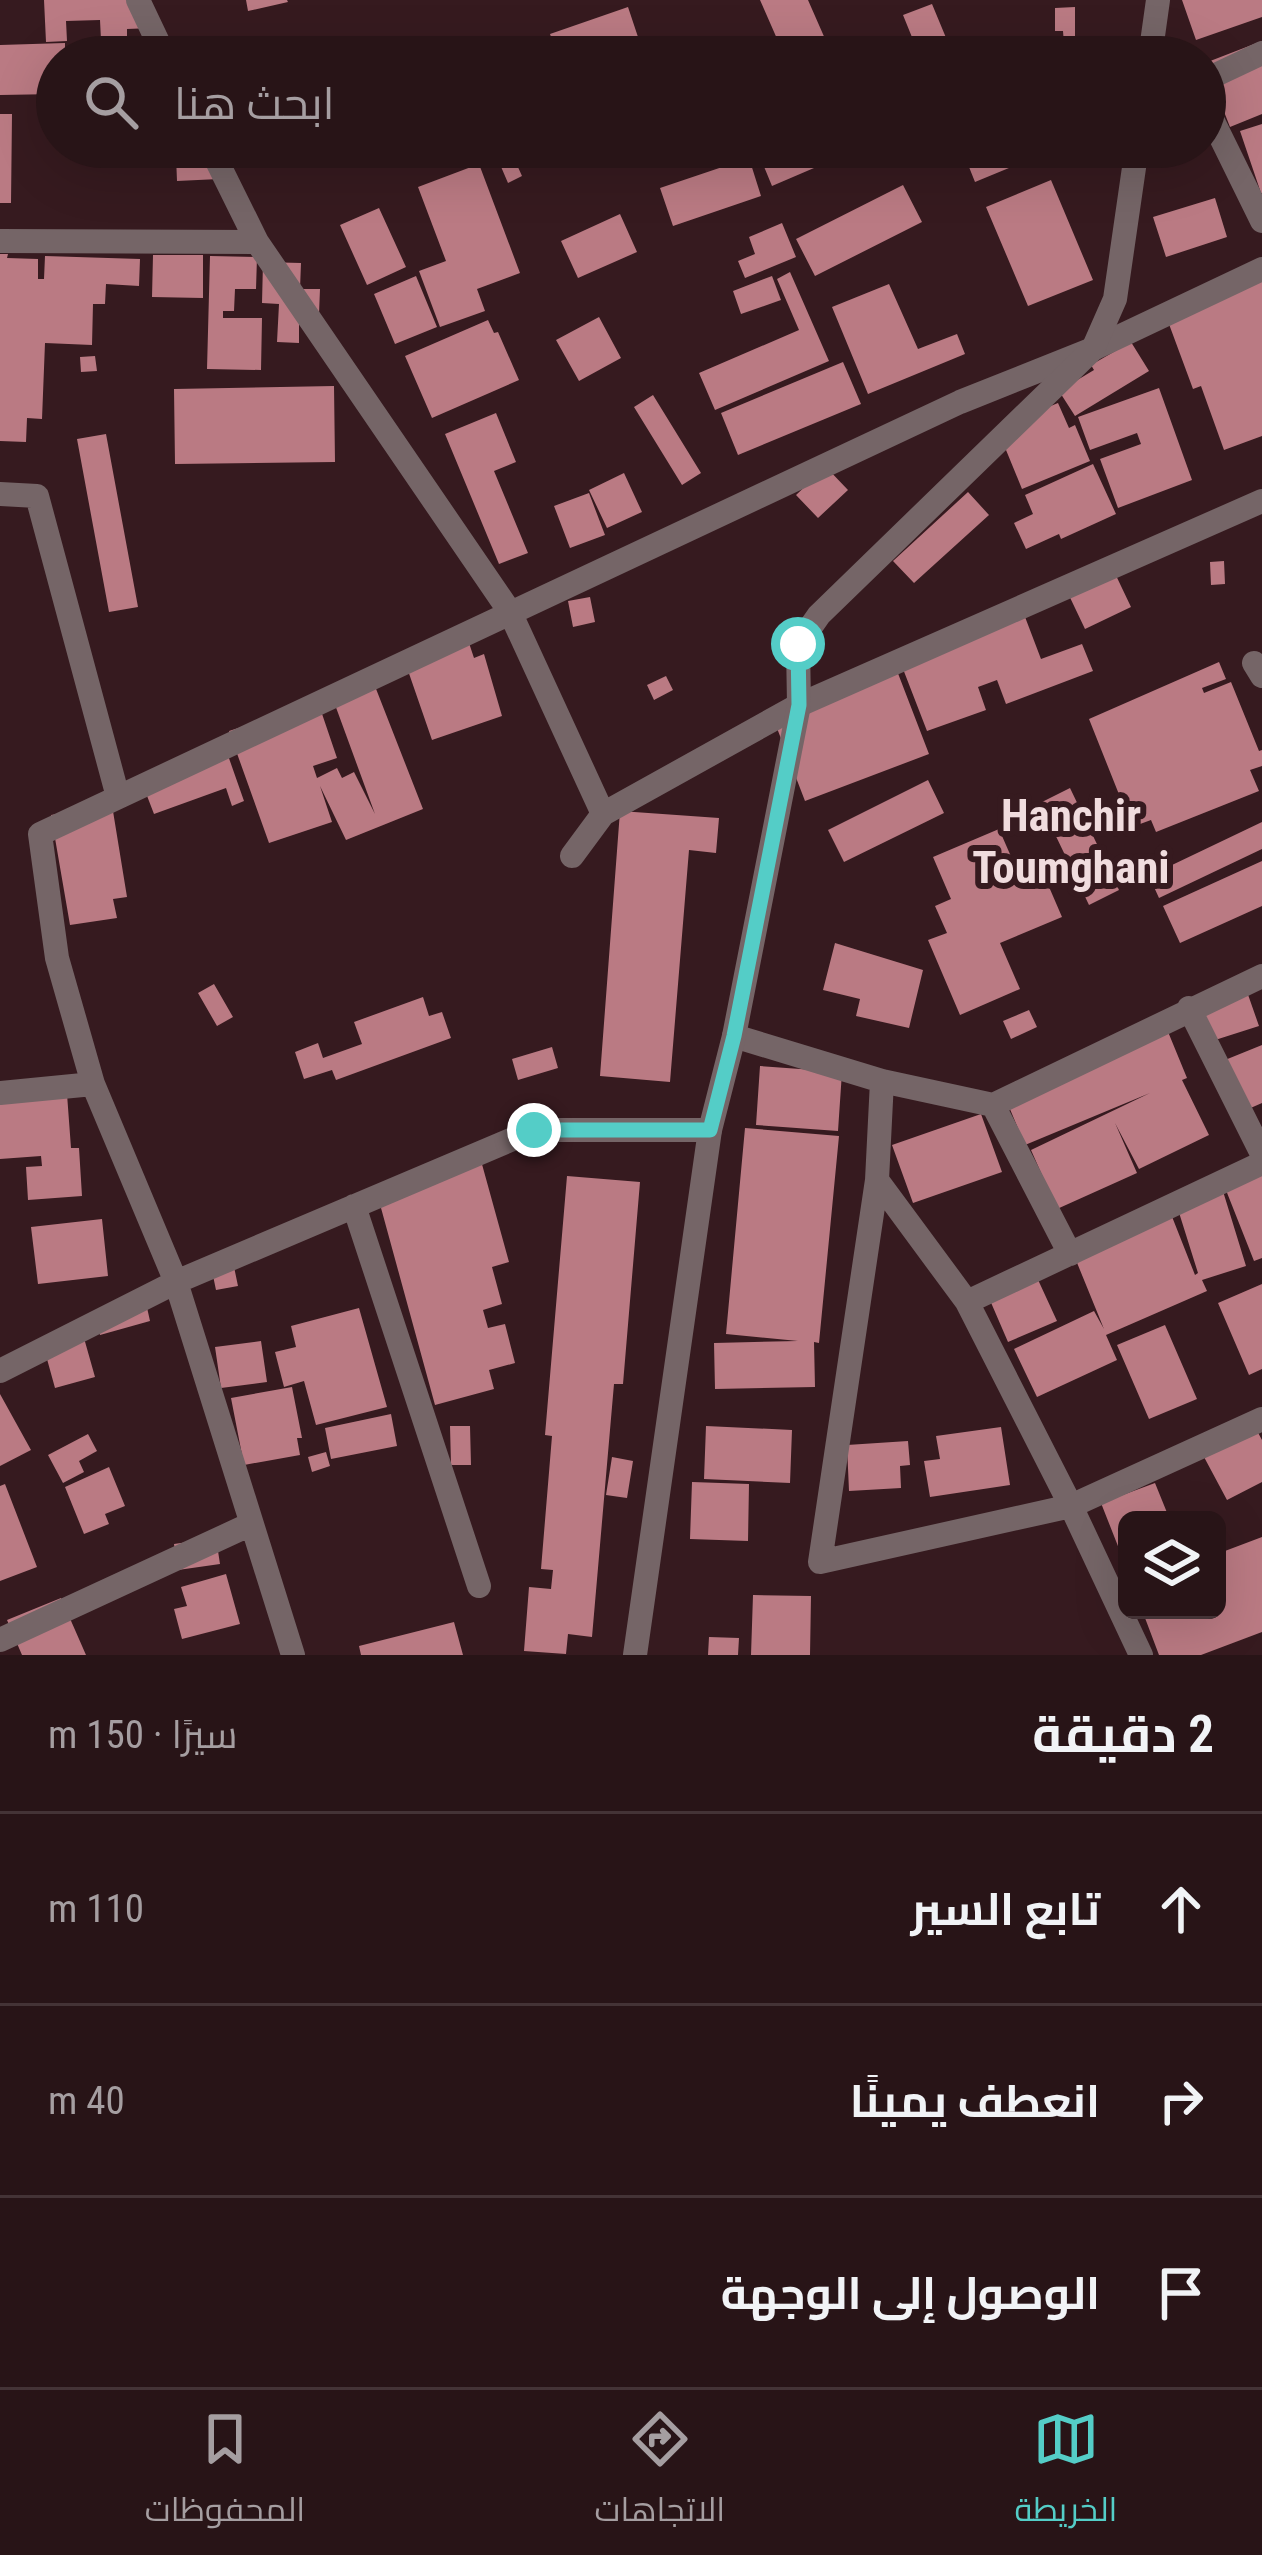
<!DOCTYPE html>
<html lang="ar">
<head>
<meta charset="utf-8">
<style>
	body { margin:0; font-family:"Roboto Condensed",Cairo,sans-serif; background:#342124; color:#f1f3f6; direction:rtl }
	.controls { position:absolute; right:36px; bottom:36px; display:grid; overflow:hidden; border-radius:18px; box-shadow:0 12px 48px #0002 }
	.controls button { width:108px; height:108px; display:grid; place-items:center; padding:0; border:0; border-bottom:3px solid #443336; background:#281417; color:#f1f3f6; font:60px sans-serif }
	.stop { position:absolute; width:36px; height:36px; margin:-27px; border:9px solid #54cdc7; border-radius:50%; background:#fff }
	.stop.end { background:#54cdc7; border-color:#fff; box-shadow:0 3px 12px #0008 }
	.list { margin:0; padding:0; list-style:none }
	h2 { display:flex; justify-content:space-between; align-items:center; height:156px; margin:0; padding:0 48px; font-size:51px }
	h2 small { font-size:39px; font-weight:400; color:#a59ea1 }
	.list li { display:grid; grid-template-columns:78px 1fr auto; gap:36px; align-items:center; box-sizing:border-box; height:192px; padding:0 48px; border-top:3px solid #443336 }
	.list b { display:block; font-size:45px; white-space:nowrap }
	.list em { font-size:39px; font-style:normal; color:#a59ea1 }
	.icon { flex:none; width:66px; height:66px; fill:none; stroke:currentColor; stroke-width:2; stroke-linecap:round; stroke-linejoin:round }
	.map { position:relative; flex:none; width:1262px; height:1655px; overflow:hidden; direction:ltr }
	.search { position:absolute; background:#281417; box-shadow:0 12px 48px #0002; left:36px; right:36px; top:36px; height:132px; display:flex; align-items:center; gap:30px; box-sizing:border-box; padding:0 42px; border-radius:66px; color:#a59ea1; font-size:45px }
	.sheet { height:732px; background:#281417 }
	nav { display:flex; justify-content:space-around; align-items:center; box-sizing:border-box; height:168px; border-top:3px solid #443336; background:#281417; font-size:33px; color:#a59ea1 }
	nav a { display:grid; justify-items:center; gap:6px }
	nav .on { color:#54cdc7 }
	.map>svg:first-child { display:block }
	.building { fill:#ba7a83 }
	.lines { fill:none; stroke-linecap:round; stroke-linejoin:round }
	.minor { stroke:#756567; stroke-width:24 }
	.tertiary { stroke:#756567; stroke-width:24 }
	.route { stroke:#54cdc7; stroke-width:15 }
	.labels { text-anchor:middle; stroke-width:12; stroke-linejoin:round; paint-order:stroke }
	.district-label { font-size:45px; font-weight:bold; fill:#f0dcde; stroke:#361a1f }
</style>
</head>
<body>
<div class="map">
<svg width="1262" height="1655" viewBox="0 0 1262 1655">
	<rect width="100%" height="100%" fill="#361a1f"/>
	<path class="building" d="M 44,0 L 151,0 L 152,28 L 127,29 L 127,39 L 101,40 L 100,20 L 66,21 L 67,41 L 46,42 Z
		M 246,0 L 287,0 L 288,2 L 248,11 Z
		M 760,0 L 808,0 L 833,57 L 785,57 Z
		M 1182,0 L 1262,0 L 1262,17 L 1196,40 Z
		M 932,4 L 954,57 L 920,57 L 903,15 Z
		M 628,7 L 641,46 L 611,57 L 558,57 L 550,34 Z
		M 1075,7 L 1075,43 L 1064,44 L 1063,31 L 1055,31 L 1055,8 Z
		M 1262,41 L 1262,114 L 1230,127 L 1205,63 Z
		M 65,43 L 65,57 L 57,57 L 57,94 L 0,95 L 0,45 Z
		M 91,43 L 169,45 L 169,57 L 91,57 Z
		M 56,98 L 57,98 L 57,136 L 46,133 Z
		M 0,114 L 12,114 L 11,203 L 0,203 Z
		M 1262,124 L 1262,193 L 1261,193 L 1240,131 Z
		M 756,147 L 863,147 L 772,186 Z
		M 961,147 L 1060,147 L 975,182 Z
		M 218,155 L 219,179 L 177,181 L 176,156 Z
		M 513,156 L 522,176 L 508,183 L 499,162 Z
		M 749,158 L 761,196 L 673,226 L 660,188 Z
		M 479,164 L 520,273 L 477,289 L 485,311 L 440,327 L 419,271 L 446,261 L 418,187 Z
		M 1051,180 L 1093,280 L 1028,306 L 986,207 Z
		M 903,185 L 922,222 L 815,276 L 796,239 Z
		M 1215,198 L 1227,237 L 1166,257 L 1153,217 Z
		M 379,208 L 406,267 L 367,285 L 340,225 Z
		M 620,214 L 637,252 L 578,278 L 561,241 Z
		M 782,223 L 796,257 L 745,278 L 738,261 L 755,254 L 749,237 Z
		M 0,254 L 8,254 L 7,258 L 38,259 L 38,279 L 44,279 L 45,256 L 140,259 L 139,286 L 106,284 L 105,304 L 93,304 L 92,345 L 45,343 L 42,419 L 27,418 L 26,442 L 0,441 Z
		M 153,255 L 203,255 L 203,298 L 152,297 Z
		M 210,256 L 257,257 L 256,289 L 235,289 L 234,311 L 223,311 L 223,318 L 262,318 L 261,370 L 207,369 Z
		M 263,262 L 301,263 L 300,289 L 320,289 L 319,314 L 299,314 L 299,343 L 277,342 L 279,304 L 262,303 Z
		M 790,272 L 829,361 L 715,410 L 699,373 L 799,330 L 777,279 Z
		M 416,276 L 437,327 L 395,344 L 374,294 Z
		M 772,276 L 781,300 L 741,314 L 733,291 Z
		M 1262,281 L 1262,436 L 1224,450 L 1201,386 L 1193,389 L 1166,316 Z
		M 889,284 L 918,349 L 957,334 L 965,354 L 868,394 L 832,307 Z
		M 599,317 L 621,358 L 579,381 L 556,340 Z
		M 488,320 L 494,333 L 498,332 L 519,380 L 432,418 L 405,356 Z
		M 1131,342 L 1149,371 L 1075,416 L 1059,391 L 1094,370 L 1091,365 Z
		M 95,356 L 97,371 L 81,372 L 80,357 Z
		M 843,362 L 861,404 L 738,455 L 721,413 Z
		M 334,386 L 335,462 L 175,464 L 174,389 Z
		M 1159,388 L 1192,480 L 1118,508 L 1100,459 L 1141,444 L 1137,433 L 1090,450 L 1078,417 Z
		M 653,395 L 701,473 L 682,485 L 634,407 Z
		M 1058,403 L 1069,428 L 1075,425 L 1090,461 L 1022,489 L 997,428 Z
		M 496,413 L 516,462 L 494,471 L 528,553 L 499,564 L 445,434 Z
		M 106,434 L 138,607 L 109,612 L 77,439 Z
		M 1093,464 L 1116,514 L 1061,539 L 1059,534 L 1026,549 L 1014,523 L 1033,514 L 1025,495 Z
		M 826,467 L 848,490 L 818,518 L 796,495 Z
		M 624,473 L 642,512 L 607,528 L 589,490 Z
		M 968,492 L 989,515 L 914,583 L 893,561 Z
		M 589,493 L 605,535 L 570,548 L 554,506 Z
		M 1224,561 L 1225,584 L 1211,585 L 1210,562 Z
		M 1111,565 L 1131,607 L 1085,629 L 1065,587 Z
		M 590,597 L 595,622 L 573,627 L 568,601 Z
		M 1022,609 L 1041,659 L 1082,644 L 1093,671 L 1006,704 L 997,680 L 978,687 L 986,710 L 927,731 L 898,656 Z
		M 467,637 L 474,658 L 484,654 L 502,716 L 432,740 L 404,659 Z
		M 1219,662 L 1226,679 L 1202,688 L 1204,693 L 1231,682 L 1259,751 L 1262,750 L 1262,766 L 1250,770 L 1259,791 L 1156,832 L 1151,820 L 1132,827 L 1089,719 Z
		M 894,663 L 929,754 L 805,801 L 770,710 Z
		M 371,676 L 423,809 L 346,840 L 320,786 L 332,822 L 269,843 L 229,731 L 318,702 L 337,758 L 313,766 L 317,778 L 337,768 L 342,778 L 354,772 L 375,814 L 330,691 Z
		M 666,676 L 673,690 L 654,700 L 647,685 Z
		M 224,744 L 244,801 L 232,806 L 226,788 L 154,814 L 139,775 Z
		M 928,780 L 944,813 L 844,862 L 828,830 Z
		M 1070,788 L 1119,890 L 1089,905 L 1040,803 Z
		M 112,805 L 127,897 L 113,899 L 117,918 L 70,925 L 51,815 Z
		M 620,811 L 719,818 L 716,853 L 689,850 L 670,1082 L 600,1076 Z
		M 1262,822 L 1262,849 L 1159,898 L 1149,876 Z
		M 999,829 L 1016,868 L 1037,859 L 1062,917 L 1000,943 L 1020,989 L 960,1015 L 928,940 L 947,933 L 935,906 L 951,899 L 933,857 Z
		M 1262,861 L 1262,906 L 1180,943 L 1163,906 Z
		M 835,943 L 923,970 L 909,1028 L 856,1016 L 860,999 L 823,990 Z
		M 214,984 L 233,1017 L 217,1026 L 198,993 Z
		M 1245,986 L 1259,1026 L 1212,1041 L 1199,1001 Z
		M 423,997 L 429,1016 L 442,1012 L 451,1038 L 336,1080 L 332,1070 L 304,1079 L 295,1052 L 318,1043 L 323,1058 L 362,1044 L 354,1022 Z
		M 1029,1010 L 1037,1027 L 1011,1039 L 1003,1021 Z
		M 1164,1022 L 1187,1078 L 1182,1080 L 1209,1135 L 1139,1169 L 1115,1123 L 1137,1173 L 1057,1209 L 1031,1150 L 1150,1093 L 1025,1145 L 1002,1090 Z
		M 1262,1045 L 1262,1103 L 1246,1110 L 1225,1060 Z
		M 552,1047 L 558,1068 L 518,1080 L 512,1059 Z
		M 760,1066 L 842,1072 L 838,1131 L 756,1125 Z
		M 67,1094 L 71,1148 L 79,1148 L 82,1196 L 28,1200 L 26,1167 L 42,1166 L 41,1156 L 0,1159 L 0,1098 Z
		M 981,1114 L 1002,1172 L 913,1203 L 892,1145 Z
		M 745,1128 L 839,1136 L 819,1343 L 814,1342 L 815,1387 L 715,1389 L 714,1343 L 798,1341 L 726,1334 Z
		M 480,1157 L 509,1262 L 492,1267 L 502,1304 L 483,1310 L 488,1328 L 505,1324 L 515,1363 L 489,1370 L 494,1389 L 435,1405 L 375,1186 Z
		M 1262,1158 L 1262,1258 L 1254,1261 L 1220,1175 Z
		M 567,1176 L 640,1182 L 623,1384 L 614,1384 L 592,1637 L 568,1634 L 566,1654 L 524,1651 L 529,1587 L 551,1589 L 553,1570 L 541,1569 L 552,1436 L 545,1435 Z
		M 1222,1188 L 1246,1266 L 1202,1280 L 1207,1291 L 1106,1335 L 1117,1360 L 1037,1397 L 1014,1349 L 1094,1311 L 1104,1329 L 1071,1248 L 1169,1209 L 1195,1275 L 1198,1273 L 1176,1203 Z
		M 102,1219 L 108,1276 L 38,1284 L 31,1227 Z
		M 233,1262 L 238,1286 L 216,1290 L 211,1266 Z
		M 1034,1271 L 1057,1321 L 1008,1342 L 986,1291 Z
		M 1262,1284 L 1262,1369 L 1249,1375 L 1218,1303 Z
		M 146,1303 L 150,1321 L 100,1335 L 95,1316 Z
		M 359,1308 L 387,1407 L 316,1425 L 304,1381 L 284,1387 L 275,1352 L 296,1347 L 291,1326 Z
		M 1165,1325 L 1197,1399 L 1149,1419 L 1117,1345 Z
		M 82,1331 L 95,1377 L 55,1388 L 42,1341 Z
		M 261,1341 L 267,1382 L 221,1388 L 215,1347 Z
		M 292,1387 L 302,1438 L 297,1438 L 300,1455 L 244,1465 L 231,1398 Z
		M 0,1394 L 31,1450 L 0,1466 Z
		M 391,1414 L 397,1446 L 331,1459 L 325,1428 Z
		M 450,1426 L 470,1426 L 471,1465 L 451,1465 Z
		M 706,1426 L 792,1430 L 790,1483 L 704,1479 Z
		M 1001,1427 L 1010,1485 L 930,1497 L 924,1461 L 940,1459 L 936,1436 Z
		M 1256,1429 L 1262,1440 L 1262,1482 L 1227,1500 L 1204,1457 Z
		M 88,1434 L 97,1451 L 79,1461 L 84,1472 L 63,1483 L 48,1455 Z
		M 908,1441 L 910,1465 L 900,1466 L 901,1488 L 849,1491 L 847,1445 Z
		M 326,1452 L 330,1466 L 312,1472 L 308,1457 Z
		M 612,1457 L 633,1461 L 627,1498 L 606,1495 Z
		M 109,1467 L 125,1506 L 105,1514 L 109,1524 L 84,1534 L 65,1487 Z
		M 692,1482 L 749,1484 L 748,1541 L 690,1539 Z
		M 1155,1483 L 1170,1520 L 1127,1520 L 1127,1569 L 1101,1503 Z
		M 5,1484 L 37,1567 L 0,1581 L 0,1486 Z
		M 1262,1537 L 1262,1632 L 1201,1655 L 1159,1655 L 1142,1610 L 1217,1610 L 1217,1554 Z
		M 216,1538 L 220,1564 L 178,1570 L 174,1544 Z
		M 226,1574 L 240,1624 L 182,1639 L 174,1609 L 187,1606 L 181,1587 Z
		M 753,1595 L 811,1596 L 810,1655 L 751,1655 Z
		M 61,1598 L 86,1655 L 22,1655 L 7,1620 Z
		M 454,1622 L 463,1655 L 361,1655 L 359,1646 Z
		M 709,1637 L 739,1638 L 738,1655 L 708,1655 Z"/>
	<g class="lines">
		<path class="minor" d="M 138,0 L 165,57
			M 1205,80 L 1262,53
			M 1205,105 L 1262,221
			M 210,147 L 257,242 L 510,612 L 603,814
			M 0,241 L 257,242
			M 0,494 L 37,496 L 118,797
			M 1254,663 L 1262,676
			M 572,856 L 603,814 L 799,705 L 1262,501
			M 1189,1008 L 1262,1154
			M 734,1036 L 882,1081 L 993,1105 L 1262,976
			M 882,1081 L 877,1180 L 820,1562 L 1071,1506 L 1262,1419
			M 0,1093 L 93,1084
			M 993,1105 L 1070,1254
			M 877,1180 L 967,1302 L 1071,1506 L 1141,1655
			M 354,1206 L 479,1586
			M 967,1302 L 1262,1163
			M 0,1371 L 176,1282 L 534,1130 L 710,1130
			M 0,1640 L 251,1524
			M 293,1655 L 176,1282 L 93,1084 L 57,958 L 40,834 L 960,402 L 1093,349 L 1262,269"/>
		<path class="tertiary" d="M 1150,57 L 1158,0
			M 635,1655 L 710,1130 L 734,1036 L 799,705 L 798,645 L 819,615 L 1093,349 L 1115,299 L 1137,147"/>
	</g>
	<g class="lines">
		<path class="route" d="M 534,1130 L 710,1130 L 734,1036 L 799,705 L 798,644"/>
	</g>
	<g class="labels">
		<g class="district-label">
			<text x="1071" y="831">Hanchir<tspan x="1071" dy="52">Toumghani</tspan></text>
		</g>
	</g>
</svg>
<div class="controls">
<button><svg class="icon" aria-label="layers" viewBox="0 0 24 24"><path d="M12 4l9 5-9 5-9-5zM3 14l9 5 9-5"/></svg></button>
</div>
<div class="stop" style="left:798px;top:644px"></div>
<div class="stop end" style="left:534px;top:1130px"></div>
<div class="search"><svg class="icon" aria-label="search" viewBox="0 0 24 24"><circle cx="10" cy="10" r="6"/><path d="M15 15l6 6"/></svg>ابحث هنا</div>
</div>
<section class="sheet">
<h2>2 دقيقة<small>سيرًا · 150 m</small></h2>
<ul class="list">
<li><svg class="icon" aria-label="ahead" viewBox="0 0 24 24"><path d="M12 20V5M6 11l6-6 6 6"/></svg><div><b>تابع السير</b></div><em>110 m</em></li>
<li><svg class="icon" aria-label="right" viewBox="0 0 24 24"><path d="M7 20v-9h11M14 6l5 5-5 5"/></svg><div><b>انعطف يمينًا</b></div><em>40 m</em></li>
<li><svg class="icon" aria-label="arrive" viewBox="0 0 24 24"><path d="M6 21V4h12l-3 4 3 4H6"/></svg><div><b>الوصول إلى الوجهة</b></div></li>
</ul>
</section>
<nav>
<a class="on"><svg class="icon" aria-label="map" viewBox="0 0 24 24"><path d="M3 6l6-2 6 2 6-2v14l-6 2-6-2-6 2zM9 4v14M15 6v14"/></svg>الخريطة</a>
<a><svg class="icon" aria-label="directions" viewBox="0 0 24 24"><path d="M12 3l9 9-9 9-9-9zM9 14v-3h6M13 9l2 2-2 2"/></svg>الاتجاهات</a>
<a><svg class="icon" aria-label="saved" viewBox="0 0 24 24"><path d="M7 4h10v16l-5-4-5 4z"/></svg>المحفوظات</a>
</nav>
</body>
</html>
